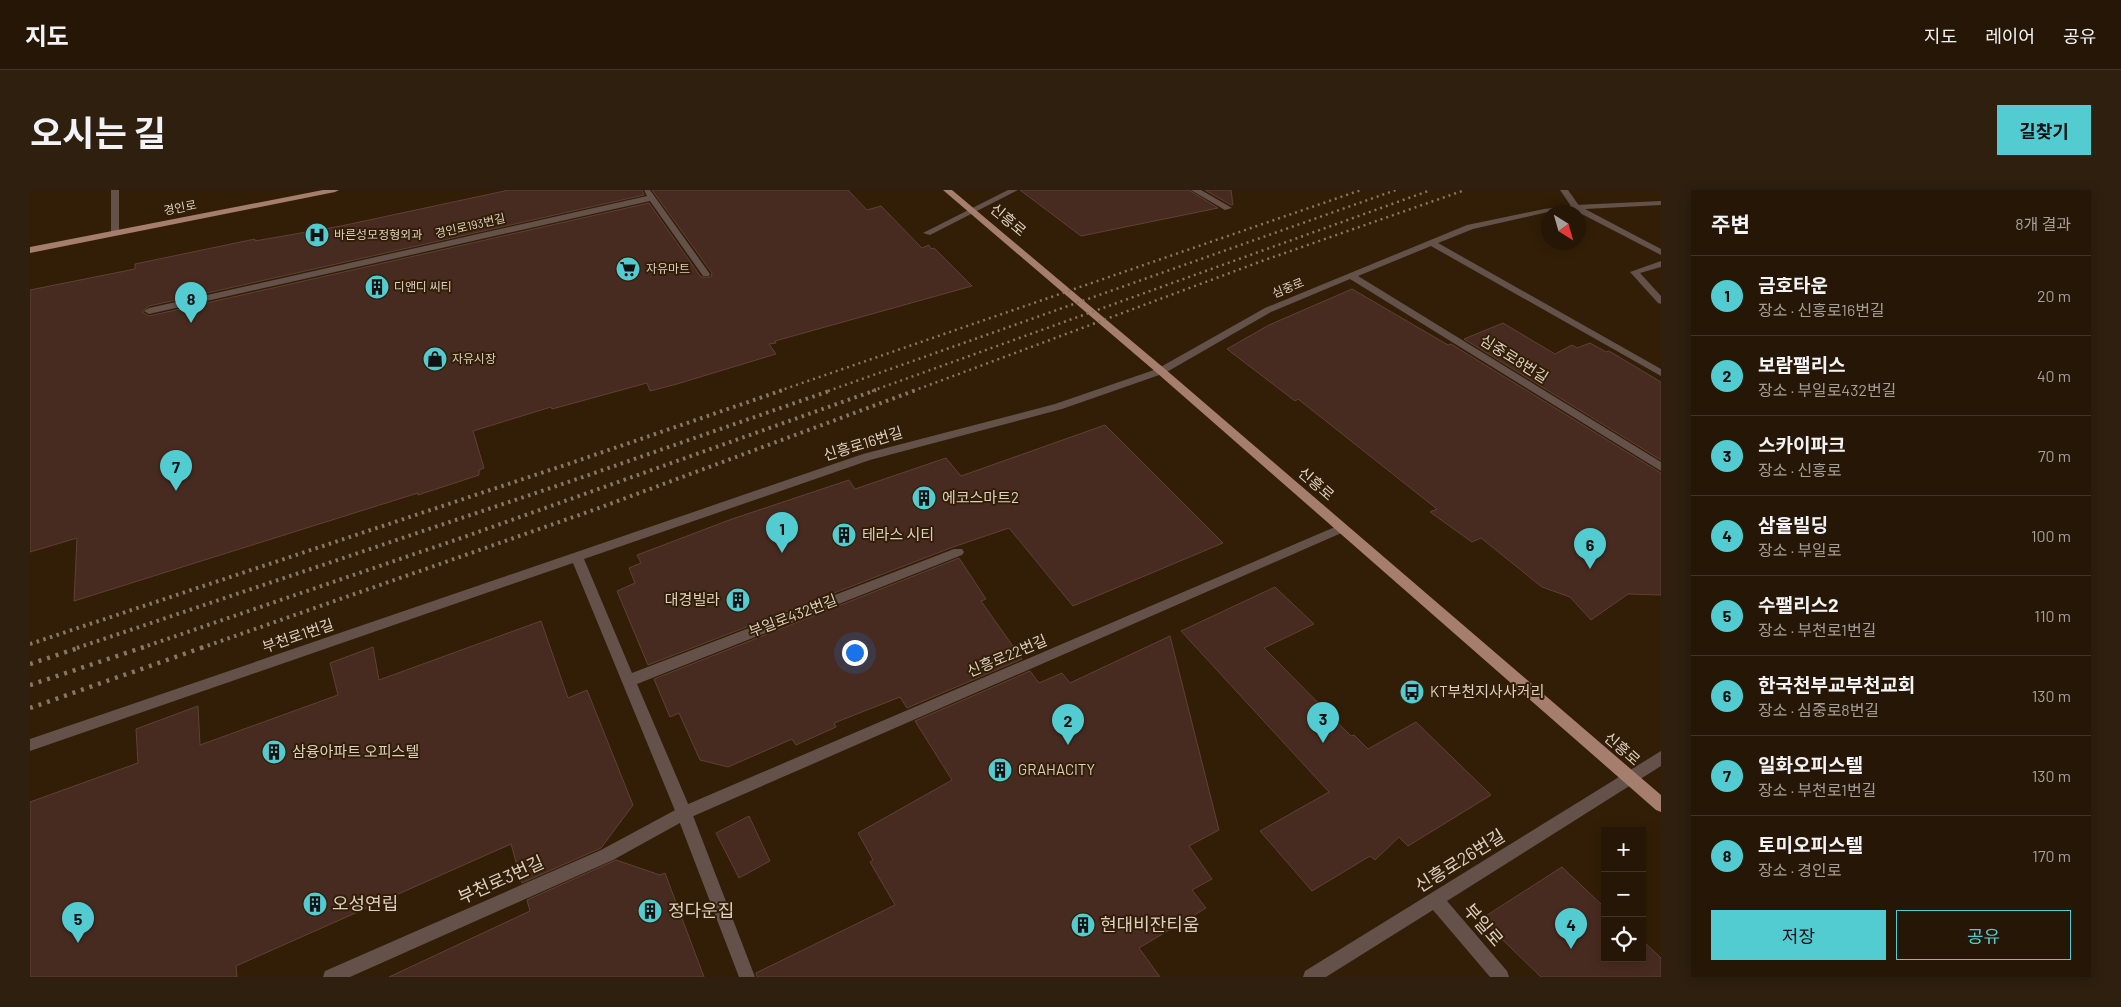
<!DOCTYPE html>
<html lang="ko">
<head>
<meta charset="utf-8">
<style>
	body { margin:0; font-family:Barlow,"Noto Sans KR",sans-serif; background:#2e1f0f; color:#f1f3f6 }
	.controls { position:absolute; right:15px; bottom:15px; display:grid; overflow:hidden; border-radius:0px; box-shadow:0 2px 12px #0003 }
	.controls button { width:45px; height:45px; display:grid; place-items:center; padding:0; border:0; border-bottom:1px solid #423527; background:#261605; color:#f1f3f6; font:25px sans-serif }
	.compass { position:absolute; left:1511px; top:15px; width:45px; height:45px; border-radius:50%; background:#261605; box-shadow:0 2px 12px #0003; rotate:143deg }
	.you { position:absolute; left:824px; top:462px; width:18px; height:18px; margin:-12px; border:4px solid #fff; border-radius:50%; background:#1a73e8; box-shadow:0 0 0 8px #1a73e833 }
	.badge { display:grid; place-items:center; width:32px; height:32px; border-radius:50%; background:#52ccd0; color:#111; font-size:16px; font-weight:700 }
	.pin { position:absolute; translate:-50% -41px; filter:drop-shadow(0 1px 2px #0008) }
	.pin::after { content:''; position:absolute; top:26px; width:18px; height:15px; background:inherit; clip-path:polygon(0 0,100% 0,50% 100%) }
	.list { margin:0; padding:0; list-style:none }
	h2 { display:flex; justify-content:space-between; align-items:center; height:65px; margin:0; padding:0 20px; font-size:21px }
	h2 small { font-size:16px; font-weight:400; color:#a49f9a }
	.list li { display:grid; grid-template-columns:32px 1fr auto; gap:15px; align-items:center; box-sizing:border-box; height:80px; padding:0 20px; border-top:1px solid #423527 }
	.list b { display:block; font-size:19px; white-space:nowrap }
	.list p { margin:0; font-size:16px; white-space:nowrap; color:#a49f9a }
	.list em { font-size:16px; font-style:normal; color:#a49f9a }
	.actions { display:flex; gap:10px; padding:15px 20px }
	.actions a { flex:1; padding:11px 0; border:1px solid #52ccd0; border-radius:0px; text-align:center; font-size:18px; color:#52ccd0 }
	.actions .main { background:#52ccd0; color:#111 }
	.icon { flex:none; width:28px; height:28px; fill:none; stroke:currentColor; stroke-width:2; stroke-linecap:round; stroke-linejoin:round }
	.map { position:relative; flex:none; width:1631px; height:787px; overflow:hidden; border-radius:0px }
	header { display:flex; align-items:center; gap:30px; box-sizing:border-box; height:70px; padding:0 25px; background:#261605; border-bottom:1px solid #423527 }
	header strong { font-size:24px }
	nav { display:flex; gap:28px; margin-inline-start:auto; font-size:18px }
	.intro { display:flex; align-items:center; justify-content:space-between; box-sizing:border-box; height:120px; padding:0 30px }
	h1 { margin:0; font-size:35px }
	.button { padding:12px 22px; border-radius:0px; background:#52ccd0; color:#111; font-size:18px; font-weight:700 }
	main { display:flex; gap:30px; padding:0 30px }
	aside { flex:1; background:#261605; border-radius:0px; box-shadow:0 2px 12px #0003 }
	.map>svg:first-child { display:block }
	.building { fill:#482b20; stroke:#5e4134 }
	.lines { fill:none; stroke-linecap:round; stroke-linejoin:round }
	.lane { fill:#645149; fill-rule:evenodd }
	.street { fill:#645149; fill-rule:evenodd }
	.primary { fill:#a57e6d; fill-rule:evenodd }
	.rail-far2 { stroke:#877764; stroke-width:2.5; stroke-dasharray:2 4; stroke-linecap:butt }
	.rail-far1 { stroke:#877764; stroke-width:4; stroke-dasharray:2.5 4.5; stroke-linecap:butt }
	.rail { stroke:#877764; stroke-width:4.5; stroke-dasharray:3 6; stroke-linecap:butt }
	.labels { text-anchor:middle; stroke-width:4; stroke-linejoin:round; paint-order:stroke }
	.far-street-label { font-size:12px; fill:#ddd0c2; stroke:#321e07 }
	.far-poi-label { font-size:12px; fill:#ddd0c2; stroke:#321e07; text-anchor:start }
	.street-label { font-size:15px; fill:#ddd0c2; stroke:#321e07 }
	.poi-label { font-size:15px; fill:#ddd0c2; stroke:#321e07; text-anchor:start }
	.near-street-label { font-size:18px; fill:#ddd0c2; stroke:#321e07 }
	.near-poi-label { font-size:18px; fill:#ddd0c2; stroke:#321e07; text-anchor:start }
</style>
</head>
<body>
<header>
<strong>지도</strong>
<nav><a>지도</a><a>레이어</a><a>공유</a></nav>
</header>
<div class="intro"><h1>오시는 길</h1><a class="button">길찾기</a></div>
<main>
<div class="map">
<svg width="1631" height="787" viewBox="0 0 1631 787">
	<rect width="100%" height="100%" fill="#321e07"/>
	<path class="building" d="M 479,0 L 612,0 L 614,5 L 119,116 L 112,122 L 119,126 L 619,13 L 671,87 L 681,87 L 682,83 L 622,0 L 818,0 L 837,20 L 851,16 L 892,58 L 899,55 L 901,59 L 904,58 L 942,96 L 745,151 L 746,153 L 739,154 L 746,164 L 647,194 L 620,201 L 617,193 L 522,219 L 521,217 L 443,241 L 454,278 L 449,280 L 449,285 L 388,305 L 388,303 L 44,411 L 47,348 L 0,362 L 0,100 L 105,79 L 105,74 L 225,49 L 225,51 L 311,36 Z
		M 990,0 L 1159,0 L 1188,18 L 1051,46 Z
		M 1175,0 L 1201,0 L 1203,15 L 1201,15 Z
		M 1322,99 L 1418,155 L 1421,154 L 1631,283 L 1631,405 L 1598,404 L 1561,430 L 1540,407 L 1512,397 L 1451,348 L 1442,352 L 1400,322 L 1407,319 L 1268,209 L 1265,211 L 1197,159 L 1239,135 Z
		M 1473,133 L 1525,164 L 1542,155 L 1547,158 L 1560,153 L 1576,162 L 1579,161 L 1631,192 L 1631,270 L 1434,149 Z
		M 1075,235 L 1193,353 L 1043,416 L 979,338 L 923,357 L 618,475 L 587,401 L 605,393 L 599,378 L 611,373 L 607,365 L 702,329 L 819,290 L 825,299 L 916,268 L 931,286 Z
		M 929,368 L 956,409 L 951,411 L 992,469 L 877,518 L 870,507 L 804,533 L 806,537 L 766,555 L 762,549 L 698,577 L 670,570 L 649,523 L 640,527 L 624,489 Z
		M 1245,397 L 1284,434 L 1234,458 L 1321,546 L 1324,545 L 1338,559 L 1386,532 L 1461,605 L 1378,656 L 1369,647 L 1345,670 L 1340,666 L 1282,701 L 1230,641 L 1299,602 L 1151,441 Z
		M 511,431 L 538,508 L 557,500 L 603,615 L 571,658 L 492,693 L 481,654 L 206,776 L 207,787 L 0,787 L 0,612 L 108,573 L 106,539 L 168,516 L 170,555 L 308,505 L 300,473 L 343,457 L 349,490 Z
		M 1140,446 L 1189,640 L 1159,656 L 1182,689 L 1162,700 L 1176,718 L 1109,758 L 1130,787 L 727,787 L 726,783 L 865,715 L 840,672 L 843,670 L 828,643 L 922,590 L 885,531 L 1000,481 L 1009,493 L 1032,483 L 1040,493 Z
		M 719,626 L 740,671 L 709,688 L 686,643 Z
		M 586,670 L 630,685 L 635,683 L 674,787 L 359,787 L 500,721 L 497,710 Z
		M 1532,677 L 1573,716 L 1575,714 L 1575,768 L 1612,768 L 1612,750 L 1631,768 L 1631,787 L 1511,787 L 1451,729 Z"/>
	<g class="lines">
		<path class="lane" d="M 614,0 L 620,0 L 680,84 L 679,86 L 673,86 L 620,11 L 119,124 L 114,121 L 119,118 L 617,6 Z
			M 978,0 L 988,0 L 900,45 L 893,43 Z
			M 1161,0 L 1171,0 L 1202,18 L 1195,20 Z
			M 1530,0 L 1538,0 L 1550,17 L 1549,19 L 1543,19 Z
			M 1312,334 L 1318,338 L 1316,341 L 659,628 L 583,670 L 320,787 L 293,787 L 295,781 L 571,660 L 649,618 Z"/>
		<path class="street" d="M 81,0 L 89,0 L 89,43 L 85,46 L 81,43 Z
			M 1631,11 L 1631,15 L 1555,19 L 1631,59 L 1631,65 L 1544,20 L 1518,22 L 1443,39 L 1408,53 L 1631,179 L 1631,186 L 1401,56 L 1328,86 L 1631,272 L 1631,281 L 1320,89 L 1241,122 L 1135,183 L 1032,219 L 840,270 L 554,369 L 602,483 L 924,359 L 932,359 L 934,362 L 932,365 L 607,494 L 662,623 L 725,787 L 709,787 L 646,623 L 543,373 L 0,561 L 0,549 L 833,264 L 1025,214 L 1127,179 L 1235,118 L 1437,35 L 1514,19 L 1546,15 Z
			M 1631,71 L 1631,77 L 1610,83 L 1631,106 L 1631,114 L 1628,113 L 1600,82 Z
			M 1631,561 L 1631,576 L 1417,711 L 1477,781 L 1479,787 L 1460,787 L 1403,720 L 1296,787 L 1273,787 L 1275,781 Z"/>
		<path class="primary" d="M 293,0 L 309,0 L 305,2 L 0,63 L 0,57 Z
			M 913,0 L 922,0 L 1135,179 L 1631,605 L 1631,622 L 1626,620 L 1127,183 Z"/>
		<path class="rail-far2" d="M 749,201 L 1331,0
			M 798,201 L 1366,0
			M 842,201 L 1401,0
			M 883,201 L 1232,71 L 1435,0"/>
		<path class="rail-far1" d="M 0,454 L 541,273 L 753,200
			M 47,458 L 550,288 L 802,200
			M 111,458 L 434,347 L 846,200
			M 171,458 L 569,318 L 886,200"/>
		<path class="rail" d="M 0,474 L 51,457
			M 0,495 L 114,457
			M 0,518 L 174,457"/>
	</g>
	<defs>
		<symbol id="hospital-disc" viewBox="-11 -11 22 22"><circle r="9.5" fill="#52ccd0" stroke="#321e07"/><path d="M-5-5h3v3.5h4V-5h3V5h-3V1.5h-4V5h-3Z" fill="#111"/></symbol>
		<symbol id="supermarket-disc" viewBox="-11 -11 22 22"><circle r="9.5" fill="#52ccd0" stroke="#321e07"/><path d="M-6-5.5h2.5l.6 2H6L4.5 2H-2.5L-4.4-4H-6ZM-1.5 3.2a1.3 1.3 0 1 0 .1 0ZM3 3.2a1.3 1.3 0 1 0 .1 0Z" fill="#111"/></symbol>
		<symbol id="building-disc" viewBox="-11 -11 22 22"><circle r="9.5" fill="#52ccd0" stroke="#321e07"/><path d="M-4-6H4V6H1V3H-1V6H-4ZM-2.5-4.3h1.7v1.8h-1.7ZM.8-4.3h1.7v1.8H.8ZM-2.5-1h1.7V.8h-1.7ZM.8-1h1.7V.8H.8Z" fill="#111"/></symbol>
		<symbol id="shop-disc" viewBox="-11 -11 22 22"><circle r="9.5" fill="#52ccd0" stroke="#321e07"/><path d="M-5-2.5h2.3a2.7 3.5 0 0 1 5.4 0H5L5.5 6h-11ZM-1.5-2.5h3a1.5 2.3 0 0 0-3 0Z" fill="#111"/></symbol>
		<symbol id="bus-disc" viewBox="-11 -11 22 22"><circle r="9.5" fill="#52ccd0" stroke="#321e07"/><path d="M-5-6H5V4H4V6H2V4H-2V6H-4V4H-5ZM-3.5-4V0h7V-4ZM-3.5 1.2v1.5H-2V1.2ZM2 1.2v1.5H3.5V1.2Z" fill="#111"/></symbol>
	</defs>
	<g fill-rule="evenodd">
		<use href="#hospital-disc" x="273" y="31" width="28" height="28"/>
		<use href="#supermarket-disc" x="584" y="65" width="28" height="28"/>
		<use href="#building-disc" x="333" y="83" width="28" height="28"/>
		<use href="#shop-disc" x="391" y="155" width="28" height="28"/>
		<use href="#building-disc" x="880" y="294" width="28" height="28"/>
		<use href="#building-disc" x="800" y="331" width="28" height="28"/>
		<use href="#building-disc" x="694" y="396" width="28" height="28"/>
		<use href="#bus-disc" x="1368" y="488" width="28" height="28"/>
		<use href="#building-disc" x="230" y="548" width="28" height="28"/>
		<use href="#building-disc" x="956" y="566" width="28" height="28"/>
		<use href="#building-disc" x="271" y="700" width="28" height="28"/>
		<use href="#building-disc" x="606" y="707" width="28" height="28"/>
		<use href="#building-disc" x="1039" y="721" width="28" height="28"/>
	</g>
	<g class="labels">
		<g class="far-street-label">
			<text transform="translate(150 18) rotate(-11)" y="4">경인로</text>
			<text transform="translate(440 36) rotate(-13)" y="4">경인로193번길</text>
			<text transform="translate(1258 98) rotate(-22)" y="4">심중로</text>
		</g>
		<g class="far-poi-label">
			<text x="304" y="49">바른성모정형외과</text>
			<text x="616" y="83">자유마트</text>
			<text x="364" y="101">디앤디 씨티</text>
			<text x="422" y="173">자유시장</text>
		</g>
		<g class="street-label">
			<text transform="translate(978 30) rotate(40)" y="5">신흥로</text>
			<text transform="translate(1484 169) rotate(32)" y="5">심중로8번길</text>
			<text transform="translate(833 254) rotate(-17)" y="5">신흥로16번길</text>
			<text transform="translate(1286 294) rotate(41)" y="5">신흥로</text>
			<text transform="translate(763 426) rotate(-21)" y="5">부일로432번길</text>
			<text transform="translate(268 446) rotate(-19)" y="5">부천로1번길</text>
			<text transform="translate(977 466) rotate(-23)" y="5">신흥로22번길</text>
			<text transform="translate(1592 559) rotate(41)" y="5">신흥로</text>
		</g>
		<g class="poi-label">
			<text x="912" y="313">에코스마트2</text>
			<text x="832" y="350">테라스 시티</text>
			<text x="690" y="415" text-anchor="end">대경빌라</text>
			<text x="1400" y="507">KT부천지사사거리</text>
			<text x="262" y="567">삼융아파트 오피스텔</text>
			<text x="988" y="585">GRAHACITY</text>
		</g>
		<g class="near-street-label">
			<text transform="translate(1430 671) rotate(-32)" y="6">신흥로26번길</text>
			<text transform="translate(471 690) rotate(-24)" y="6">부천로3번길</text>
			<text transform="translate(1453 735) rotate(49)" y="6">부일로</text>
		</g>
		<g class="near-poi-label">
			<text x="302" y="720">오성연립</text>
			<text x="638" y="727">정다운집</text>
			<text x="1070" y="741">현대비잔티움</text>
		</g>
	</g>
</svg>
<div class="controls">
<button>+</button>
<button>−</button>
<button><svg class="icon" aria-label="locate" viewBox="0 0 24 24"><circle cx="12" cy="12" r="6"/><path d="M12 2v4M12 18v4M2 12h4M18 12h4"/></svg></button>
</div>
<svg class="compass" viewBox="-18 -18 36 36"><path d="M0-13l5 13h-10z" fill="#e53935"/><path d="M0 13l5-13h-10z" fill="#a49f9a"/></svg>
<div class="you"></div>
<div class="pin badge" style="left:752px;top:363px">1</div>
<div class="pin badge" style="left:1038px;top:555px">2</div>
<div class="pin badge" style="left:1293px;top:553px">3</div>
<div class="pin badge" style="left:1541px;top:759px">4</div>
<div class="pin badge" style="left:48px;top:753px">5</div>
<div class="pin badge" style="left:1560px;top:379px">6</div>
<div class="pin badge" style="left:146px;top:301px">7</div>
<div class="pin badge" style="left:161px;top:133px">8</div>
</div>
<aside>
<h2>주변<small>8개 결과</small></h2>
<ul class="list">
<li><span class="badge">1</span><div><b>금호타운</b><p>장소 · 신흥로16번길</p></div><em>20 m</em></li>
<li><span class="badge">2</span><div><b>보람팰리스</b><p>장소 · 부일로432번길</p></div><em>40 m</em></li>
<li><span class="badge">3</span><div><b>스카이파크</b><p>장소 · 신흥로</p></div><em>70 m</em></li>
<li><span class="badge">4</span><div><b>삼율빌딩</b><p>장소 · 부일로</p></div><em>100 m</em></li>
<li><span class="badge">5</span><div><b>수팰리스2</b><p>장소 · 부천로1번길</p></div><em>110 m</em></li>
<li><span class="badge">6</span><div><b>한국천부교부천교회</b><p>장소 · 심중로8번길</p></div><em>130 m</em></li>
<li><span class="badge">7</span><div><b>일화오피스텔</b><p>장소 · 부천로1번길</p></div><em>130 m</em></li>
<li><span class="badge">8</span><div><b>토미오피스텔</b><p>장소 · 경인로</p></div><em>170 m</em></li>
</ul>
<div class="actions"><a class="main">저장</a><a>공유</a></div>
</aside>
</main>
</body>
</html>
